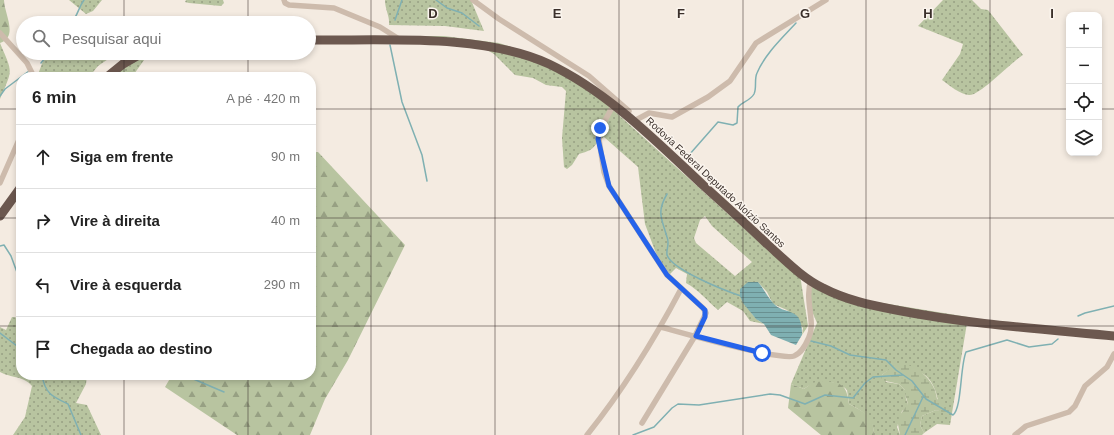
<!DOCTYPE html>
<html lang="pt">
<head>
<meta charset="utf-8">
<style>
	body { margin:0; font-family:Helvetica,sans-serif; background:#f2f2f2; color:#222 }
	.controls { position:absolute; right:12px; top:12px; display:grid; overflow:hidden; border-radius:8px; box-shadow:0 2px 6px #0003 }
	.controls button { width:36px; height:36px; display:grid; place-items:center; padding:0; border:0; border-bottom:1px solid #e0e0e0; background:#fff; color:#222; font:20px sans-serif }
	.stop { position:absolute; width:12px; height:12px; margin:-9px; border:3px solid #2563eb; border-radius:50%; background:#fff }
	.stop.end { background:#2563eb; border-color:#fff; box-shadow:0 1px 4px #0008 }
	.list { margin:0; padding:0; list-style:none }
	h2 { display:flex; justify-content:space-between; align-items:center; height:52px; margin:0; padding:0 16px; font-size:17px }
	h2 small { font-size:13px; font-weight:400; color:#767676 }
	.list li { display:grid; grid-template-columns:26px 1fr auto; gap:12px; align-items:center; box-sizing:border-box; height:64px; padding:0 16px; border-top:1px solid #e0e0e0 }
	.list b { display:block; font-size:15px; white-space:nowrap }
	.list em { font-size:13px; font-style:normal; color:#767676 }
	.icon { flex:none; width:22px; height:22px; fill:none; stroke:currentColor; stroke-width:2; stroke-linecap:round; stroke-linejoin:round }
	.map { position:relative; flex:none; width:1114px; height:435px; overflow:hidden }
	.search { position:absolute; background:#fff; box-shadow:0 2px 6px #0003; left:16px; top:16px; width:300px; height:44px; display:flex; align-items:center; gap:10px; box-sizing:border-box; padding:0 14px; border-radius:22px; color:#767676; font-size:15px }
	.panel { position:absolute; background:#fff; box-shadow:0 2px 6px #0003; left:16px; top:72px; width:300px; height:308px; border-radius:16px }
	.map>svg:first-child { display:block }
	.grass { fill:url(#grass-dots); fill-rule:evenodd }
	.forest { fill:url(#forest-firs) }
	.wetland { fill:url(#wetland-marsh) }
	.water { fill:url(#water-rules) }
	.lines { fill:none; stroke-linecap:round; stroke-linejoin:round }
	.stream { stroke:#7fb0b2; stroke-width:1.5 }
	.minor { stroke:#cdbbac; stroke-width:5.5 }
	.trunk { stroke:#6c584f; stroke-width:9 }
	.route { stroke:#2563eb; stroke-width:5 }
	.grid { fill:none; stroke:#3b302b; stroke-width:1; stroke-opacity:0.55 }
	.labels { text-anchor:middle; stroke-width:3; stroke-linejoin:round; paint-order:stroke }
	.street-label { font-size:10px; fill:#3b302b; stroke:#fbf5ee }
	.grid-label { font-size:13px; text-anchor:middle; font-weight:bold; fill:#3b302b; stroke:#fbf5ee; stroke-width:3; stroke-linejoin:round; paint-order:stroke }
</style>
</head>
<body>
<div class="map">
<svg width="1114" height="435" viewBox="0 0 1114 435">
	<defs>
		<pattern id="grass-dots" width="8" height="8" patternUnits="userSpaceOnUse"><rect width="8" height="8" fill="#b8c4a0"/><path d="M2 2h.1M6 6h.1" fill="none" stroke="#97a083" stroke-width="1.8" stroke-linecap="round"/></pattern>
		<pattern id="forest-firs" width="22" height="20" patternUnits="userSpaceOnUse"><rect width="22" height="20" fill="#b8c4a0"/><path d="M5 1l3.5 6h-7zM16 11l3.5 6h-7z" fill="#97a083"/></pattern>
		<pattern id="wetland-marsh" width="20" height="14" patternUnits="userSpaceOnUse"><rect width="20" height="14" fill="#b8c4a0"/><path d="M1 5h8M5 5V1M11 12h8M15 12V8" fill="none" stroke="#97a083"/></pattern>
		<pattern id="water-rules" width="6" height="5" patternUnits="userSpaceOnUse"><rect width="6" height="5" fill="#7fb0b2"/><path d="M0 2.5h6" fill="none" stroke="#699091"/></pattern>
	</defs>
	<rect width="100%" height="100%" fill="#f4ebe1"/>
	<path class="grass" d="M 69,0 L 102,0 L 93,11 L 86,14 Z
		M 186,0 L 223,0 L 224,3 L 221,6 L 189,3 L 185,2 Z
		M 385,0 L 471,0 L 484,31 L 445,26 L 389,25 C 390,16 385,10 385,0 Z
		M 943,0 L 972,0 L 981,9 L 988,10 L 1023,55 C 1011,62 980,96 969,95 C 961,95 949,85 942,80 L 960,54 L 963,44 L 918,26 Z
		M 424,36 L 444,36 L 499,43 L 527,52 L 590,89 L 770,252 L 800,275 L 808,326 L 802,335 L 803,328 L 787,310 L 773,304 L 767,292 L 758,282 L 748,282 C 748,302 745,313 764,324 L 750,321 L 743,311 L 727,302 L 718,310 C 707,301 699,290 686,283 L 687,274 L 676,268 L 667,277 L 657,256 L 645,224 L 638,167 L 604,137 C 591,146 598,149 579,154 L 572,165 L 567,169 L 564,167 L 562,138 L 566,91 L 562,87 L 546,85 L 533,78 L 515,75 L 494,54 L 487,50 L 436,40 ZM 705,216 L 712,226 L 752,262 L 735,276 L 696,243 L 694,238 L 700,220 Z
		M 0,43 C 13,74 13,68 0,99 Z
		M 55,53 L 117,53 L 98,66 L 89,77 L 37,77 L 43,61 Z
		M 137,53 L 149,53 L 132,77 L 102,77 Z
		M 818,285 L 846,297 L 968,317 L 950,425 L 937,424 L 924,433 L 920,425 L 922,416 L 936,410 L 939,411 C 939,398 933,375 918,372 C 908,370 897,371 887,371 L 882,375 L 886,382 L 899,384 L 905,390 L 906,399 L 908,404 L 907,408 L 902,411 L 897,427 L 900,435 L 874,435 C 874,418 863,411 849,404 L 847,390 C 837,379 814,380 804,389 L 791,384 L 817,323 L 811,309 L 807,288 Z
		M 12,317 L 21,318 L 21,375 L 87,375 L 86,384 L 76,403 L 87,405 L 101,435 L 13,435 L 25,417 L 32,386 C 24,376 11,378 0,372 L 0,327 L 6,330 Z"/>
	<path class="forest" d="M 0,0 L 4,0 C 4,13 19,37 0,43 Z
		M 311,152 L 318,152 L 405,245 L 348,360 L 325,399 L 310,435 L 237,435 L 165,387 L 172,375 L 311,375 Z
		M 821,381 C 842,383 846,383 849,404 C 865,413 874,415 874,435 L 821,435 L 788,408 L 791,384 L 804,389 L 812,383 Z"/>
	<path class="wetland" d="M 896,363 C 916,363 935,380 937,399 L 948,404 L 949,412 L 948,414 L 936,410 L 922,416 L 920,425 L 924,433 L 922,435 L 900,435 L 897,419 L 908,404 L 905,394 L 905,390 L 899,384 L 881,380 L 882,375 Z"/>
	<path class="water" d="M 748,282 L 758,282 C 764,289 767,296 773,303 C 784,316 803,305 802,335 L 796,345 L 771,335 L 764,324 L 756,319 L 743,303 L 740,296 L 740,289 Z"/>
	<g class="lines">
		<path class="stream" d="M 436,0 L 447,8 L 462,13 L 479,26
			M 395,20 L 402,0
			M 71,23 C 78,16 78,8 84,0
			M 390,45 L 402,102 L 422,155 L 427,181
			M 41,63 L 49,53
			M 21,77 L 29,71
			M 0,96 L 5,89 L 21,77
			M 689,155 L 718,122 L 733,125 L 737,123 L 738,107 C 742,102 750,101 754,94 C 757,88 754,79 757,73 C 765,54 782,38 796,23
			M 667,194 C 656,213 662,219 667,237 C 670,244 666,249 667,255 C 672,270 726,291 741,296
			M 0,246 L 4,245 L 11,256 L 18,275 L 21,277
			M 1078,316 L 1085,313 L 1114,306
			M 0,333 L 21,349
			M 811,341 L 831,346 L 850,355 L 886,360 L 896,370 L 912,381 L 926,399 L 953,415 C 962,408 960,366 966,352 L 1007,340 L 1029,347 L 1052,344 L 1058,339
			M 42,375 C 45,394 53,397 68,404 L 81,435
			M 184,375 L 224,392
			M 633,435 L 654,427 L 672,408 L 678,404 L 699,405 L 770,394 L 780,395 L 805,404 L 825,395 L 853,398 L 865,383 L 873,377 L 903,375
			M 905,435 L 923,397"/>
		<path class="minor" d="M 284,0 L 285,3 L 289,5 L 334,8 L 380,27 L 399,39
			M 473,0 L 499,19 L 589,76 L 629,111 L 626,116
			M 0,33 L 27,63 L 34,77
			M 613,106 L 598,133 L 604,172 L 609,186 L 667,275 L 703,308 L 706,313 L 695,336 L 642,423
			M 634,121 L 649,113 L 672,117 L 708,97 L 730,81 L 756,43 L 826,0
			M 0,183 L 21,135
			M 661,327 C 683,333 779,361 794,356 C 802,353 806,344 809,337 C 816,322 804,300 811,280
			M 587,435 C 623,390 654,340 681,289
			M 1015,435 L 1026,426 L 1069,412 L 1075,406 L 1085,386 L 1107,367 L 1114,354"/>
		<path class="trunk" d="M 309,40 C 382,41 482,33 549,64 C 608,92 656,141 704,186 C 725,205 746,224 767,244 C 784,259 802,278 823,288 C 846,300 870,305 896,310 C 967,324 1041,329 1114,336
			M 107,77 L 123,64 L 142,53
			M 0,216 L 21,187"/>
	</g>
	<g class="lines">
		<path class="route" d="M 600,128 L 598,139 L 609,186 L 667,275 L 705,310 L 705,317 L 696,336 L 762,353"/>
	</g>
	<path class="grid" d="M 124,0 L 124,23M 248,0 L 248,23M 371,0 L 371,435M 495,0 L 495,435M 619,0 L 619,435M 743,0 L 743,435M 866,0 L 866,435M 990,0 L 990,435M 124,53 L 124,77M 248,53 L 248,77M 0,109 L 21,109M 311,109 L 1069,109M 1099,109 L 1114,109M 0,218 L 21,218M 311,218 L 1114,218M 0,326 L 21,326M 311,326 L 1114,326M 124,375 L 124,435M 248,375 L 248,435"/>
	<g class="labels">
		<g class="street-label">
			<text transform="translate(716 182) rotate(43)" y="4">Rodovia Federal Deputado Aloízio Santos</text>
		</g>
	</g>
	<g class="grid-label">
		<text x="433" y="18">D</text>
		<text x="557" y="18">E</text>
		<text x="681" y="18">F</text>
		<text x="805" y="18">G</text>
		<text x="928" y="18">H</text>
		<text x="1052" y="18">I</text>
	</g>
</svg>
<div class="controls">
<button>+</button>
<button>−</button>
<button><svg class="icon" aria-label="locate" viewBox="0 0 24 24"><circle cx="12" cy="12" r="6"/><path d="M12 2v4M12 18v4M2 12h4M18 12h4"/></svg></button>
<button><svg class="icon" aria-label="layers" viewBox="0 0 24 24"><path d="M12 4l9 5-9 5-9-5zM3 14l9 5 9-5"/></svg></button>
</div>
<div class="stop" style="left:762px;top:353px"></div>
<div class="stop end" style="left:600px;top:128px"></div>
<div class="search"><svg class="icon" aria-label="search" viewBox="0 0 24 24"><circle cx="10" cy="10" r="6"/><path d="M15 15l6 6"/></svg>Pesquisar aqui</div>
<section class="panel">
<h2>6 min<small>A pé · 420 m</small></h2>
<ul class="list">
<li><svg class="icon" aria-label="ahead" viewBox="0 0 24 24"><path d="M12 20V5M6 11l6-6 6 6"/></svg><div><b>Siga em frente</b></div><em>90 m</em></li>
<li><svg class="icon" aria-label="right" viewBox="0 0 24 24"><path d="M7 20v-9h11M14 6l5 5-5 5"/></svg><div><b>Vire à direita</b></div><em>40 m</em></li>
<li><svg class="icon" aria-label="left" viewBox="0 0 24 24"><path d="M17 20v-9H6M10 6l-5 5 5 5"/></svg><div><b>Vire à esquerda</b></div><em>290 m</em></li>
<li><svg class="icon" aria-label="arrive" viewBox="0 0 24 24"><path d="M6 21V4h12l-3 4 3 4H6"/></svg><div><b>Chegada ao destino</b></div></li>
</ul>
</section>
</div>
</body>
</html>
